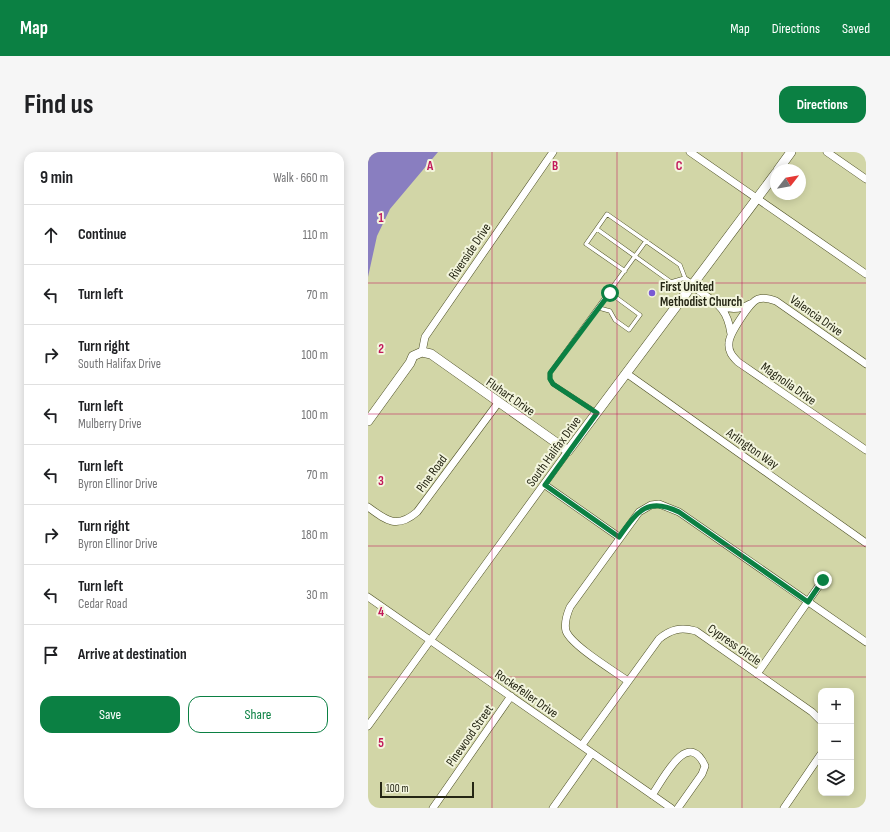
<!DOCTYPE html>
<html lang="en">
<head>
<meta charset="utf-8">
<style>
	body { margin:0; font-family:"Sofia Sans Condensed",sans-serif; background:#f6f6f6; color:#202124 }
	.controls { position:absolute; right:12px; bottom:12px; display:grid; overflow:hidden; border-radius:8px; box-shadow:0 2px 10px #0003 }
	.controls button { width:36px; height:36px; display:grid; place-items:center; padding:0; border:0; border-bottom:1px solid #e0e0e0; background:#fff; color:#202124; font:20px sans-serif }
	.compass { position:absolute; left:402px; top:12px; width:36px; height:36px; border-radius:50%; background:#fff; box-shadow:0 2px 10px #0003; rotate:59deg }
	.scale { position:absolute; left:12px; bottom:10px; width:94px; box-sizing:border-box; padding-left:4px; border:2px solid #252614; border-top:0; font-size:11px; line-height:14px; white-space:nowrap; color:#252614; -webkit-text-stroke:3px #f3f5dd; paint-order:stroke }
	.stop { position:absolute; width:12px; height:12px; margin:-9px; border:3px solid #0b8043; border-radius:50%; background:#fff }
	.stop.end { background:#0b8043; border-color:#fff; box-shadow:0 1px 4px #0008 }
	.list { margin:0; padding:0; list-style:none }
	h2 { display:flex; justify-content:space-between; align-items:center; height:52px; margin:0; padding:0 16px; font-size:17px }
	h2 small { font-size:13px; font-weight:400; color:#757577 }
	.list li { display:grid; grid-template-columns:26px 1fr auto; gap:12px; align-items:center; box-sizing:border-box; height:60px; padding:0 16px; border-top:1px solid #e0e0e0 }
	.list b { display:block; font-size:15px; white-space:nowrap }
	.list p { margin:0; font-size:13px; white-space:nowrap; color:#757577 }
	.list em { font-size:13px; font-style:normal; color:#757577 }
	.actions { display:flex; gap:8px; padding:12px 16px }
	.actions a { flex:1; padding:9px 0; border:1px solid #0b8043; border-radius:12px; text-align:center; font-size:14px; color:#0b8043 }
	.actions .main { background:#0b8043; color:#fff }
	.icon { flex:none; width:22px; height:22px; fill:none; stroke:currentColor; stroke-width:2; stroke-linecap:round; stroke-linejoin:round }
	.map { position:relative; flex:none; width:498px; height:656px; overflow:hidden; border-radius:12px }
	header { display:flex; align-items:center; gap:24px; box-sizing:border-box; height:56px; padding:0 20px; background:#0b8043; color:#fff }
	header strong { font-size:19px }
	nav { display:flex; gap:22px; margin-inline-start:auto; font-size:14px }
	.intro { display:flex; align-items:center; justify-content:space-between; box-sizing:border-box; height:96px; padding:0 24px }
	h1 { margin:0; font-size:28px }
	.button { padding:10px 18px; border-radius:12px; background:#0b8043; color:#fff; font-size:14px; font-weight:700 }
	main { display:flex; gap:24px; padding:0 24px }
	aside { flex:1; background:#fff; border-radius:12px; box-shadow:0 2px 10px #0003 }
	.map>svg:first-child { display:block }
	.water { fill:#897ec0 }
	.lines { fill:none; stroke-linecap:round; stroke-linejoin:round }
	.service-casing { stroke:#4c4e24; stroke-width:4.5 }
	.minor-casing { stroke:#4c4e24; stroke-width:8 }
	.tertiary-casing { stroke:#4c4e24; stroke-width:10 }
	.service { stroke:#fff; stroke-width:3.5 }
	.minor { stroke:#fff; stroke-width:7 }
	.tertiary { stroke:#fff; stroke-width:9 }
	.route { stroke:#0b8043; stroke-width:5 }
	.grid { fill:none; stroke:#c2185b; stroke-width:1; stroke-opacity:0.55 }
	.poi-dot { fill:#795ad4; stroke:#f3f5dd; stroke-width:1.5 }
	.labels { text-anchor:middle; stroke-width:4; stroke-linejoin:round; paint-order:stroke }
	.street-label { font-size:13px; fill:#252614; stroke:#f3f5dd }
	.poi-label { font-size:13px; font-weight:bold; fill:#252614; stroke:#f3f5dd; text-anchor:start }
	.grid-label { font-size:13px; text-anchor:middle; font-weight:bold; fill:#c2185b; stroke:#f3f5dd; stroke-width:4; stroke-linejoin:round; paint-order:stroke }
</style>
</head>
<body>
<header>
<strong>Map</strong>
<nav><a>Map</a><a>Directions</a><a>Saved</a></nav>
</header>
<div class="intro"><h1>Find us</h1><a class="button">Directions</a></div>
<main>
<aside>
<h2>9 min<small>Walk · 660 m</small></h2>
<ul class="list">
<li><svg class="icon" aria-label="ahead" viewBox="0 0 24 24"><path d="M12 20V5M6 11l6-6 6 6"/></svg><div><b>Continue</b></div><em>110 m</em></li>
<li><svg class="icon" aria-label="left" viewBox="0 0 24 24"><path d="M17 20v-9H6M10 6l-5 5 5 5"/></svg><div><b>Turn left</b></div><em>70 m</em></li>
<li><svg class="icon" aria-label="right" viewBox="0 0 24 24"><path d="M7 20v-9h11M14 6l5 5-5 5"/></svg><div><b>Turn right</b><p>South Halifax Drive</p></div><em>100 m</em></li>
<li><svg class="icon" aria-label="left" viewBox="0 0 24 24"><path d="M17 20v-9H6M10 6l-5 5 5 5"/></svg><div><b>Turn left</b><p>Mulberry Drive</p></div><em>100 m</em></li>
<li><svg class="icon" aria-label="left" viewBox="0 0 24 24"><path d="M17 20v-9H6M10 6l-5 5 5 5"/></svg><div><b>Turn left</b><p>Byron Ellinor Drive</p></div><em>70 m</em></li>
<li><svg class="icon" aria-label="right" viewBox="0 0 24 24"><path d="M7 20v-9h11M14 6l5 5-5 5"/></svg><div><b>Turn right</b><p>Byron Ellinor Drive</p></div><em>180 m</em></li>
<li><svg class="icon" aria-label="left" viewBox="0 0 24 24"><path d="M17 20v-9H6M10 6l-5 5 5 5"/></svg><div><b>Turn left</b><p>Cedar Road</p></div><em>30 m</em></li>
<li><svg class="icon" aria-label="arrive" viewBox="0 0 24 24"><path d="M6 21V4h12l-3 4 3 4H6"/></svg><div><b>Arrive at destination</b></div></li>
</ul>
<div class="actions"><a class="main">Save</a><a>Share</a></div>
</aside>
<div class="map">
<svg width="498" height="656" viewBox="0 0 498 656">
	<rect width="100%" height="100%" fill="#d2d6a7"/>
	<path class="water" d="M 0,0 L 70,0 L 22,57 L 9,84 L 0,125 Z"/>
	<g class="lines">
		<defs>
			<path id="service" d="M 229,77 L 303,130 L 317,126
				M 257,119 L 218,92 L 239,62 L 312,113 L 317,126 L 325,131
				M 231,156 L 242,159 L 247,168 L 261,178 L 272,163 L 242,141
				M 228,260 L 185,232 L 182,227 L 182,221 L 278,89"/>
			<path id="minor" d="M 322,0 L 498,122
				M 459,0 L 498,27
				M 324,134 C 346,150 359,153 363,182
				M 352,154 C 363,158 372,158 382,152
				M 54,200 L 57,185 L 185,0
				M 498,212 L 408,149 C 403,147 396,145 390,147 C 382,150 361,182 361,191 C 360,199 364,204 370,210 L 498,298
				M 258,221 L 498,391
				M 177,333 L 251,385
				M 0,355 C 19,369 29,377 49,360 L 130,251
				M 0,445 L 303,656
				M 389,522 L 455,428
				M 260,529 C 246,519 204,494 198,479 C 196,471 199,462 202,455 L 271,360 L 283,353 L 291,352 L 311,360 L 498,490
				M 0,574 L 200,299
				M 214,593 L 291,487 C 303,477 313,475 328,479 L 444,560 L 453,569
				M 284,643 C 296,626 320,576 337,614 L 334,622 L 310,656
				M 65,656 L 143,544
				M 185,656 L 224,601
				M 416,656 L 453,602"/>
			<path id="tertiary" d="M 410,18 L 423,0
				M 0,269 L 42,211 L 45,204 L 54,200 L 63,202 L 200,299 L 408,21"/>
		</defs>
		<use href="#service" class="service-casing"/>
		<use href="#minor" class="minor-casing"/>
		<use href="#tertiary" class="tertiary-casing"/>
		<use href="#service" class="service"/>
		<use href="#minor" class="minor"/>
		<use href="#tertiary" class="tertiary"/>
	</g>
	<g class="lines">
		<path class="route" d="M 242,141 L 182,221 L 182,227 L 185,232 L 229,261 L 177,333 L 251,385 C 269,360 279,344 311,360 L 440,450 L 455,428"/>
	</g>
	<path class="grid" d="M 124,0 L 124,656M 249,0 L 249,656M 374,0 L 374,656M 0,131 L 498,131M 0,262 L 498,262M 0,394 L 498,394M 0,525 L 498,525"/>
	<circle class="poi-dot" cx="284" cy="141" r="4"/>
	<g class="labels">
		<g class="street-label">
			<text transform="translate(101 99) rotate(-56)" y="5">Riverside Drive</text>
			<text transform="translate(449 163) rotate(35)" y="5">Valencia Drive</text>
			<text transform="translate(421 231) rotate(35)" y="5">Magnolia Drive</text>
			<text transform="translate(143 244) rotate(35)" y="5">Fluhart Drive</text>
			<text transform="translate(385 296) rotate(35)" y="5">Arlington Way</text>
			<text transform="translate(185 299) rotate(-54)" y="5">South Halifax Drive</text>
			<text transform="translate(63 321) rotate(-54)" y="5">Pine Road</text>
			<text transform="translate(367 492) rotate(35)" y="5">Cypress Circle</text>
			<text transform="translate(159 541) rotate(35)" y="5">Rockefeller Drive</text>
			<text transform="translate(101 583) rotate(-55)" y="5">Pinewood Street</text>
		</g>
		<g class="poi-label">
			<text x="292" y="139">First United<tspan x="292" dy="15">Methodist Church</tspan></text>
		</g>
	</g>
	<g class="grid-label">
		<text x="62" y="18">A</text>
		<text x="187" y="18">B</text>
		<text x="311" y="18">C</text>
		<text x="13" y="70">1</text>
		<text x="13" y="201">2</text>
		<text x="13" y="333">3</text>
		<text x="13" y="464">4</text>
		<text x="13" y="595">5</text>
	</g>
</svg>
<div class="controls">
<button>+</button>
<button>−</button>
<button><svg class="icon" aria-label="layers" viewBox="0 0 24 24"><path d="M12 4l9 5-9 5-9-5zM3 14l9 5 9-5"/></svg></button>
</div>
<svg class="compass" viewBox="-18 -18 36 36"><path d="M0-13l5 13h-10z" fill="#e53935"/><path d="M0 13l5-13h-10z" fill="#757577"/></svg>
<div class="scale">100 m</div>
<div class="stop" style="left:242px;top:141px"></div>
<div class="stop end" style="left:455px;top:428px"></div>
</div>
</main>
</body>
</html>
